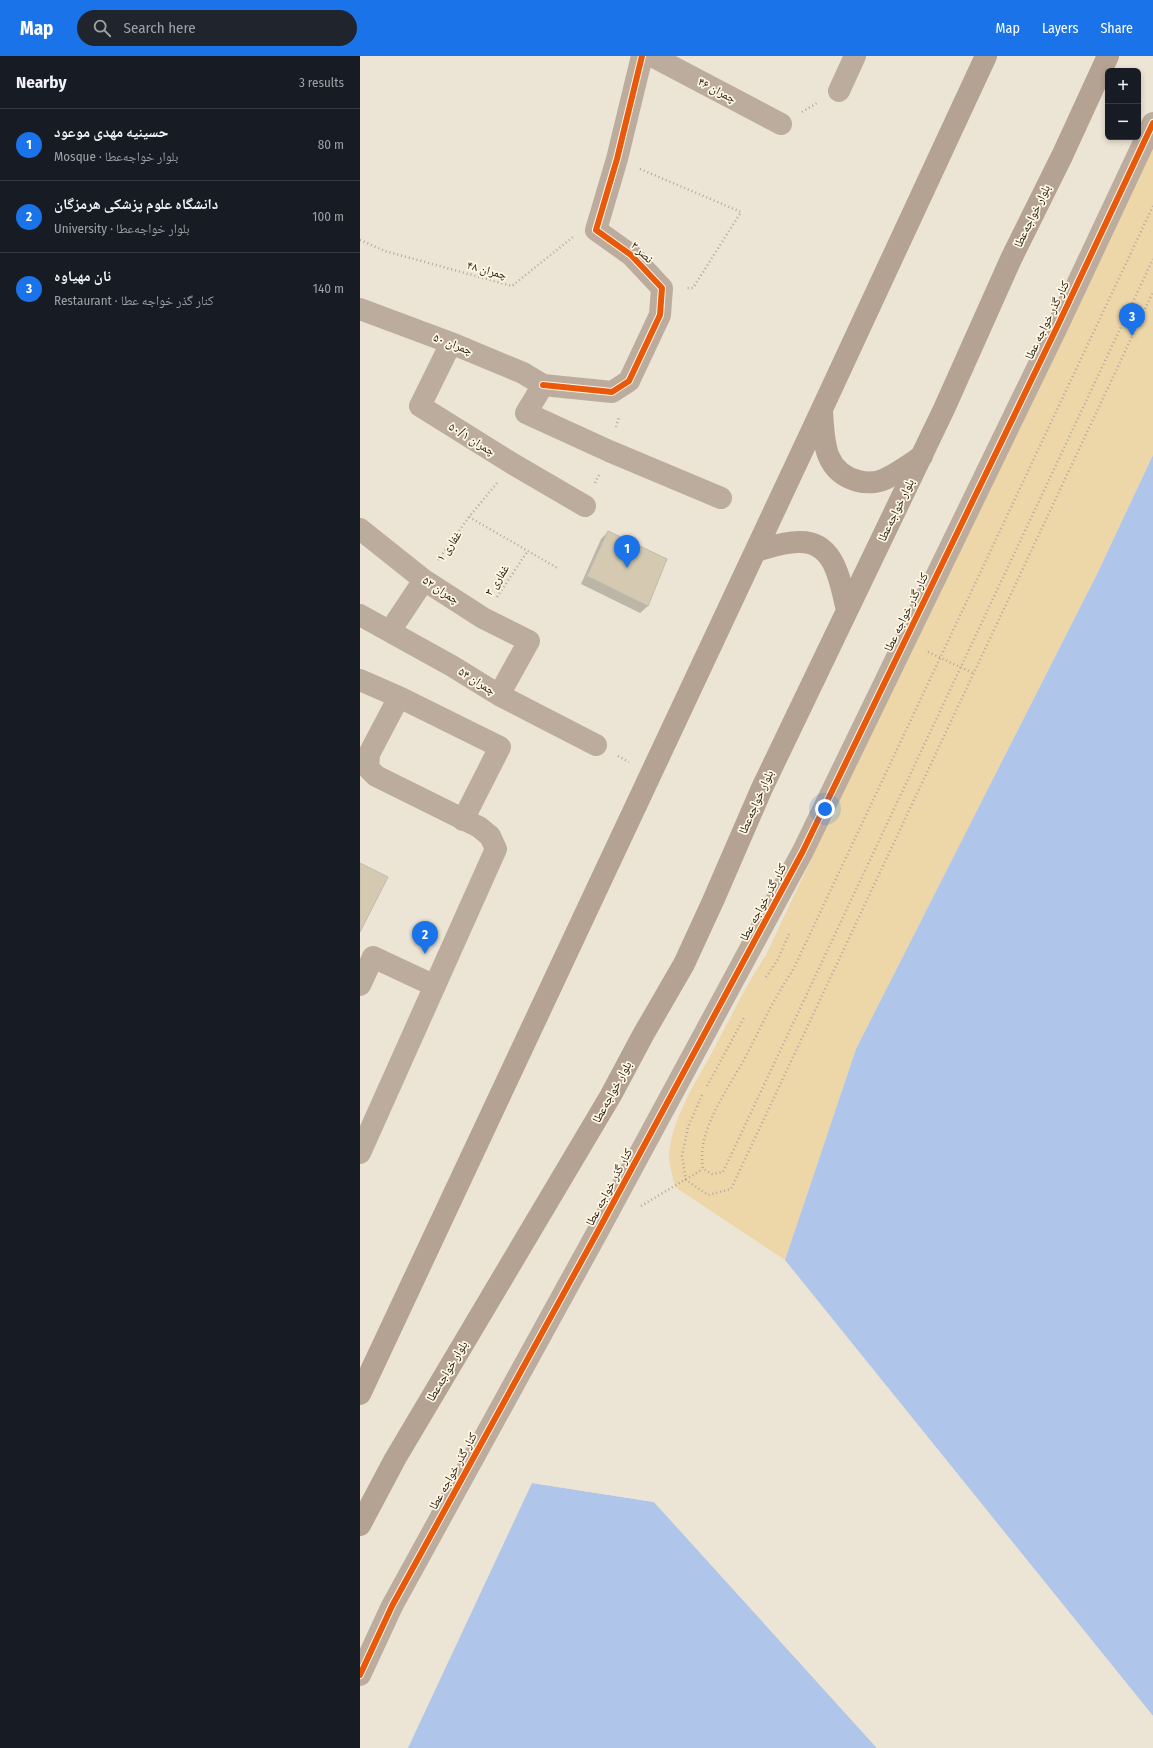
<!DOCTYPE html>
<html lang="en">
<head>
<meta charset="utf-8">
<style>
	body { margin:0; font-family:"Fira Sans Condensed","Noto Naskh Arabic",sans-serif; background:#20242c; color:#f1f3f6 }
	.controls { position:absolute; right:12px; top:12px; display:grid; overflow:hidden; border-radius:6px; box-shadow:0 2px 6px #0003 }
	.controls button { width:36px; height:36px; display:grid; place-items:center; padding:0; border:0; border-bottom:1px solid #363941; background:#171b24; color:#f1f3f6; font:20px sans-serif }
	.you { position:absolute; left:465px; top:753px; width:14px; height:14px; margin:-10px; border:3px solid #fff; border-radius:50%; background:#1a73e8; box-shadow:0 0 0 6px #1a73e833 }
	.badge { display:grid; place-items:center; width:26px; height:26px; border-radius:50%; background:#1a73e8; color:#fff; font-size:13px; font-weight:700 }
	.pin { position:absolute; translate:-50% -33px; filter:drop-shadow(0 1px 2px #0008) }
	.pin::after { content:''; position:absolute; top:21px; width:14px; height:12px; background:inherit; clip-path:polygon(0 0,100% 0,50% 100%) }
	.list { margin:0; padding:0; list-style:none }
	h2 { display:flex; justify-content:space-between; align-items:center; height:52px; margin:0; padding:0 16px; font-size:17px }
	h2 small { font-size:13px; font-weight:400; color:#9ea1a6 }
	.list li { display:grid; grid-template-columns:26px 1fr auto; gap:12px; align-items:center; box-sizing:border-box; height:72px; padding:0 16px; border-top:1px solid #363941 }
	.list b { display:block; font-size:15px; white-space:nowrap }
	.list p { margin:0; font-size:13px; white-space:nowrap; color:#9ea1a6 }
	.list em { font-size:13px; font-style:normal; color:#9ea1a6 }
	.icon { flex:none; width:22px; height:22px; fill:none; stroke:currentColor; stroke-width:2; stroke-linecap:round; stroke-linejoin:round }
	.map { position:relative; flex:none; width:793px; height:1692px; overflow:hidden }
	header { display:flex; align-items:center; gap:24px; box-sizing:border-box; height:56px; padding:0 20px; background:#1a73e8; color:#fff }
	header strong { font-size:19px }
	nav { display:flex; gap:22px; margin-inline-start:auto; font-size:14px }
	.search { width:280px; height:36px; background:#20242c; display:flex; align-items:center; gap:10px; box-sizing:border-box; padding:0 14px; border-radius:22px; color:#9ea1a6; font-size:15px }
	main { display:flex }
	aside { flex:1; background:#171b24 }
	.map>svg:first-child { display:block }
	.green { fill:#edd7a8 }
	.water { fill:#afc6ea }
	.pier { fill:#ece4d4 }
	.shadow { fill:#0003 }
	.building { fill:#d5cab1; stroke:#c1baae }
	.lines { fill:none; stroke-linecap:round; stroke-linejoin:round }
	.path { stroke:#b4a89d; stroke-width:2.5; stroke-dasharray:1 3; stroke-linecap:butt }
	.minor { stroke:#bcac9e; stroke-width:22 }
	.major { stroke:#b4a392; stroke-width:22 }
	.cycleway-casing { stroke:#fff6e3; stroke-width:8 }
	.cycleway { stroke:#e8590c; stroke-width:6 }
	.labels { text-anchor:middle; stroke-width:3.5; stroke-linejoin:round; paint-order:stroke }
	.street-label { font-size:12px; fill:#1e190e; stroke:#fff6e3 }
</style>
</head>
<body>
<header>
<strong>Map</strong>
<div class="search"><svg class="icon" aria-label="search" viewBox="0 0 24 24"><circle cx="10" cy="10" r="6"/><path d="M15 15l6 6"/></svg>Search here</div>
<nav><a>Map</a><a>Layers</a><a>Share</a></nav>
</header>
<main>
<aside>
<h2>Nearby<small>3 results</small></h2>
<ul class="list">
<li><span class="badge">1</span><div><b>حسینیه مهدی موعود</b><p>Mosque · بلوار خواجه‌عطا</p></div><em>80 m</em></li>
<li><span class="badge">2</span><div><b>دانشگاه علوم پزشکی هرمزگان</b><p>University · بلوار خواجه‌عطا</p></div><em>100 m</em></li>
<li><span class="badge">3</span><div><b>نان مهیاوه</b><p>Restaurant · کنار گذر خواجه عطا</p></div><em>140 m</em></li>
</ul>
</aside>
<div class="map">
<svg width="793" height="1692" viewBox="0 0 793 1692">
	<rect width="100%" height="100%" fill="#ece4d4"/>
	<path class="green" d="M 793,69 L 793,399 L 738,516 L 496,993 L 425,1204 L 315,1131 C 313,1121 309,1108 309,1098 C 313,1058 339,1022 357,987 C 373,957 387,927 406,899 L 765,137 Z"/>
	<path class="water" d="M 793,399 L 793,1660 L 425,1204 L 496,993 L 738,516 Z
		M 172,1427 L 294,1446 L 517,1692 L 48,1692 Z"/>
	<path class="pier" d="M 423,1203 L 793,1660 L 793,1662 L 423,1205 Z
		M 173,1425 L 295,1444 L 519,1692 L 517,1692 L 294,1446 L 172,1427 Z"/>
	<path class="shadow" d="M 248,476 L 306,504 L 288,550 L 280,557 L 221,528 L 241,483 Z"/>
	<path class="building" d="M 248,475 L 307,503 L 288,550 L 227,520 Z
		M 0,807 L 28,821 L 0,876 Z"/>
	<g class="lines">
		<path class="path" d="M 442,56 L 457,47
			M 280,113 L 381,156 L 333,232 L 327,232
			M 793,150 L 433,914 C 414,942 401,971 386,1000 C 372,1026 355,1049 346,1077 C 342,1089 341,1100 343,1113 L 352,1118 L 363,1116 L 793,203
			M 0,184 L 25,195 L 152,230 L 213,181
			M 256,371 L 259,361
			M 235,427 L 240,417
			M 109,461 L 199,513
			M 78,504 L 109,461 L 137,427
			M 137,541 L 167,496
			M 568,596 L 613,617
			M 258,700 L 269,706
			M 406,921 L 417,905 L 429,878
			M 347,1030 L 385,960
			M 342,1039 L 328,1071 L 322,1100 L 326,1124 L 348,1139 L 371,1133 L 793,236
			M 281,1150 L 343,1113"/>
		<path class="minor" d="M 292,0 L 421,68
			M 479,35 L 495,0
			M 0,253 L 91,287 L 163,317 L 183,329 L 252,336 L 269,325 L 300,259 L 302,232 L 271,199 L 236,174 L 257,103 L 282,0
			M 91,287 L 60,350 L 153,408 L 225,450
			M 183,329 L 166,357 L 249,395 L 361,442
			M 0,473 L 64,524 L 123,562 L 169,585 L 139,639
			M 0,559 L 92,610 L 139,639 L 236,689
			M 30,575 L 64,524
			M 0,624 L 39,641 L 9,698 L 8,712 L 16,720 L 119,771 L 130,780 L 136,793 L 0,1097
			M 39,641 L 140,691 L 103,764
			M 0,929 L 13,901 L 75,930
			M 0,1619 L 32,1550 L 238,1175 L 443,795 L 698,269 L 793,67"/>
		<path class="major" d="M 462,355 C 464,384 463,416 498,425 C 506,427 517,427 525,423 C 538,417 550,408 562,400
			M 396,495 C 410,491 424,486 438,486 C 476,484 480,527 487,554
			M 0,1338 L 462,353 L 626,0
			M 0,1469 L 35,1403 L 251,1039 L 283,979 L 324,908 L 353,845 L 402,732 L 584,353 L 651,203 L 702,100 L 748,0"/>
		<defs>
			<path id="cycleway" d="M 183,329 L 252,336 L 269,325 L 300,259 L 302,232 L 271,199 L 236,174 L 257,103 L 282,0
				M 0,1619 L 32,1550 L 238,1175 L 443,795 L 698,269 L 793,67"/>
		</defs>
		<use href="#cycleway" class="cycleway-casing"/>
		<use href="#cycleway" class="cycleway"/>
	</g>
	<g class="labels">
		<g class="street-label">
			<text transform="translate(357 34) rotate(28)" y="4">چمران ۴۶</text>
			<text transform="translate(672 160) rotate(-64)" y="4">بلوار خواجه‌عطا</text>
			<text transform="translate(282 196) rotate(43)" y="4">نصر ۲</text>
			<text transform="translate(127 214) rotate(15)" y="4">چمران ۴۸</text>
			<text transform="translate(687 264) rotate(-64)" y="4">کنار گذر خواجه عطا</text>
			<text transform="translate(93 288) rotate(21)" y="4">چمران ۵۰</text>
			<text transform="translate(112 383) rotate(32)" y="4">چمران ۵۰/۱</text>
			<text transform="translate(536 454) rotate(-64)" y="4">بلوار خواجه‌عطا</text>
			<text transform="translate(89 490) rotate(-55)" y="4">غفاری ۱</text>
			<text transform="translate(137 524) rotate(-57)" y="4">غفاری ۳</text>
			<text transform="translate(81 534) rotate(33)" y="4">چمران ۵۲</text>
			<text transform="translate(546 556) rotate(-64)" y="4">کنار گذر خواجه عطا</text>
			<text transform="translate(117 625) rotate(32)" y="4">چمران ۵۴</text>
			<text transform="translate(396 746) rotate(-66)" y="4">بلوار خواجه‌عطا</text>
			<text transform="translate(403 846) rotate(-62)" y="4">کنار گذر خواجه عطا</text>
			<text transform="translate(252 1036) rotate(-61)" y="4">بلوار خواجه‌عطا</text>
			<text transform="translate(249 1131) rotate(-62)" y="4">کنار گذر خواجه عطا</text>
			<text transform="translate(87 1315) rotate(-59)" y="4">بلوار خواجه‌عطا</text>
			<text transform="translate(93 1415) rotate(-61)" y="4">کنار گذر خواجه عطا</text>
		</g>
	</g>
</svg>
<div class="controls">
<button>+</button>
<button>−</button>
</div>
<div class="you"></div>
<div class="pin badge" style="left:267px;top:512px">1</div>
<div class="pin badge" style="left:65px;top:898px">2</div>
<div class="pin badge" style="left:772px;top:280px">3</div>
</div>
</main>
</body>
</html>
